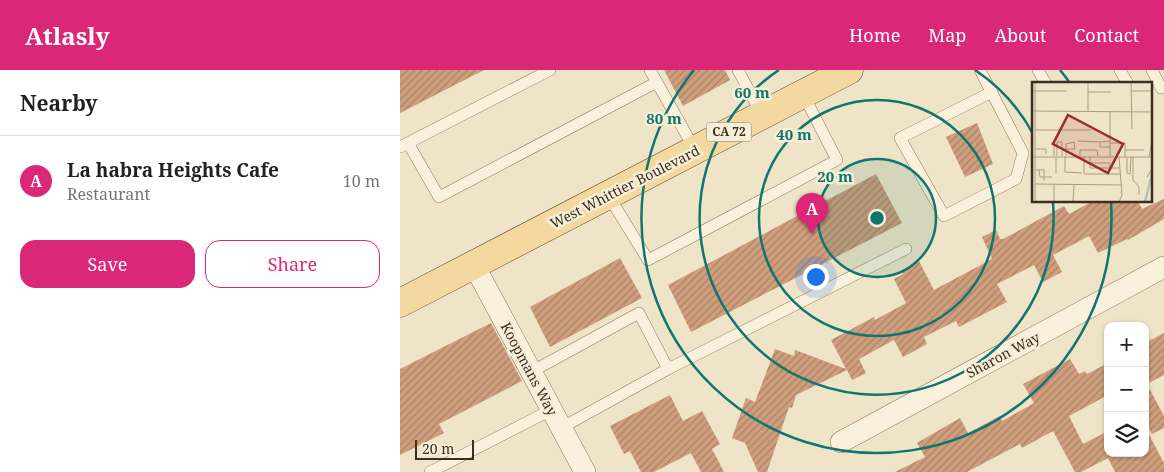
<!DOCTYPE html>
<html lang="en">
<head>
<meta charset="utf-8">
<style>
	body { margin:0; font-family:"Noto Serif",serif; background:#f2f2f2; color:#202124 }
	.controls { position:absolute; right:15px; bottom:15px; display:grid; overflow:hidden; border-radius:10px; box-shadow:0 1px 4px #0004 }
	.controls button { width:45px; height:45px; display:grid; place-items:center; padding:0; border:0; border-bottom:1px solid #e0e0e0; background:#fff; color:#202124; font:25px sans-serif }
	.scale { position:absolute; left:15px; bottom:12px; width:59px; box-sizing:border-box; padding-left:5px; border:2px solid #3d2e20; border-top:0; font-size:14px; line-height:18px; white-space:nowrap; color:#3d2e20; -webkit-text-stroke:4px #f7eed8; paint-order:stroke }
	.you { position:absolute; left:415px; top:206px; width:18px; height:18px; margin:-12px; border:4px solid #fff; border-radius:50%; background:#1a73e8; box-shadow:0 0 0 8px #1a73e833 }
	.badge { display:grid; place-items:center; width:32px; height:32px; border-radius:50%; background:#db2777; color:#fff; font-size:16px; font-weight:700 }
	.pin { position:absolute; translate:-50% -41px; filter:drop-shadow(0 1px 2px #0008) }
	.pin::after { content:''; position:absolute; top:26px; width:18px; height:15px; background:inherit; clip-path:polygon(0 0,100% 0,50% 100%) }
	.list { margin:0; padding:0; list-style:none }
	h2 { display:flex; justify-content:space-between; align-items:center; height:65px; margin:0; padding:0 20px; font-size:21px }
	h2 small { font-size:16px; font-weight:400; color:#757577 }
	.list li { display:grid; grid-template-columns:32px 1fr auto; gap:15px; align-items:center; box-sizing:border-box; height:90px; padding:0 20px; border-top:1px solid #e0e0e0 }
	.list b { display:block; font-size:19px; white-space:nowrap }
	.list p { margin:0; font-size:16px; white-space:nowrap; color:#757577 }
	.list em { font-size:16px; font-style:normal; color:#757577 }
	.actions { display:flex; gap:10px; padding:15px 20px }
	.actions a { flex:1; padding:11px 0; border:1px solid #db2777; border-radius:15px; text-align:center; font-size:18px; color:#db2777 }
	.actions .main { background:#db2777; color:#fff }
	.icon { flex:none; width:28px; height:28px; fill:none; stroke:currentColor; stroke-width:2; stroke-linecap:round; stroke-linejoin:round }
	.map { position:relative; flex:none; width:764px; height:402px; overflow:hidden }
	header { display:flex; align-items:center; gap:30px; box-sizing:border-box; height:70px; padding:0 25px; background:#db2777; color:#fff }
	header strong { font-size:24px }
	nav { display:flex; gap:28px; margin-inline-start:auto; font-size:18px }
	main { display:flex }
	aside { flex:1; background:#fff }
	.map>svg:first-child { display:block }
	.building { fill:url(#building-hatch) }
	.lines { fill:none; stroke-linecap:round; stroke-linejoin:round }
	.service-casing { stroke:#8d765c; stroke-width:12 }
	.minor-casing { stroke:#8d765c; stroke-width:22 }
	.primary-casing { stroke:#5b4430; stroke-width:29 }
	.service { stroke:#faf1dc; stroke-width:11 }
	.minor { stroke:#faf1dc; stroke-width:21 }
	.primary { stroke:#f3d9a0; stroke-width:28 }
	.ring { fill:none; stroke:#0f766e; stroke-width:2.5 }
	.labels { text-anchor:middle; stroke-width:5; stroke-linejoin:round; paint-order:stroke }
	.shield { fill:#f7eed8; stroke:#756857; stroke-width:1 }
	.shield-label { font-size:12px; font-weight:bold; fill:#3d2e20 }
	.street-label { font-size:14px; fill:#3d2e20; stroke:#f7eed8 }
	.inset-river { fill:none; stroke:#a9c4bc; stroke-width:2.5 }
	.inset-road { fill:none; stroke:#a89b85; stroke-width:1 }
	.view { fill:#9e2a2b; fill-opacity:0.15; stroke:#9e2a2b; stroke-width:2.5 }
	.inset-edge { fill:none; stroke:#3d2e20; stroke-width:2.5 }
	.centre { fill:#0f766e; stroke:#f7eed8; stroke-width:2.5 }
	.ring-label { font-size:15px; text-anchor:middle; font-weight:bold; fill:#0f766e; stroke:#f7eed8; stroke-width:5; stroke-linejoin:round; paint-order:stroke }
</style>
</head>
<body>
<header>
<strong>Atlasly</strong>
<nav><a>Home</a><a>Map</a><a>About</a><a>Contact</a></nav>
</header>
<main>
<aside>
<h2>Nearby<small></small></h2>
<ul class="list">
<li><span class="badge">A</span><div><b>La habra Heights Cafe</b><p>Restaurant</p></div><em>10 m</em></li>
</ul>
<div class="actions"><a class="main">Save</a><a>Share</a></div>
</aside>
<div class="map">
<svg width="764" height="402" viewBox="0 0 764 402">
	<defs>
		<pattern id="building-hatch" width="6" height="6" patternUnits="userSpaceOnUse" patternTransform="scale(1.25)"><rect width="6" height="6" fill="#cf9f7d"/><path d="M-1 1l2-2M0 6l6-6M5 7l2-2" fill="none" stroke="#a98266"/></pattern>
	</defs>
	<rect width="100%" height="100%" fill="#f0e4c8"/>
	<path class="building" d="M 0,0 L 84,0 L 0,43 Z
		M 264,0 L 325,0 L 330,10 L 283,36 Z
		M 577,53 L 593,94 L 565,107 L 546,67 Z
		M 476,104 L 502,153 L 291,262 L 268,215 Z
		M 764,129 L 764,149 L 728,170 L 727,169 L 698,183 L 689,166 L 653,185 L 662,202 L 643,212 L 634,195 L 597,214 L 607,232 L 559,257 L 556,251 L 524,267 L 527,274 L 503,287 L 494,270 L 459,289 L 466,303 L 452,310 L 447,300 L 396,325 L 392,338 L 389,337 L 367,402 L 358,402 L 345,373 L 332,368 L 346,328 L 355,332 L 375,279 L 394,286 L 395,280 L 446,299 L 431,270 L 474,247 L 475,250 L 506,233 L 494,209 L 503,204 L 501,201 L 519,191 L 534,220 L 592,189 L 582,167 L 596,160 L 600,169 L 603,169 L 664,136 L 669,144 L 693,131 L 738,131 L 742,139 Z
		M 220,188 L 242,228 L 150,277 L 130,237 Z
		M 91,253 L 122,311 L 39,354 L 44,363 L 0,385 L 0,299 Z
		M 764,263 L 764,305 L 747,314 L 764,346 L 764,358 L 752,364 L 745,351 L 745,273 Z
		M 670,289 L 679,304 L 685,301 L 687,304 L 708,293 L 708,325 L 669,346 L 683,374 L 708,361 L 708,383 L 745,383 L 745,357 L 764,393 L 764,402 L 715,402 L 708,388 L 681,402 L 675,402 L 653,361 L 622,378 L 620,374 L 567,402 L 495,402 L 525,387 L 517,373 L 560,348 L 568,363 L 600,346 L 602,351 L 634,333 L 623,314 Z
		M 270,325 L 283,351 L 302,341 L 320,374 L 312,379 L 324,402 L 301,402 L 291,383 L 254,402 L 241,402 L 230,381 L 224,384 L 210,356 Z"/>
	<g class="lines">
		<defs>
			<path id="service" d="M 250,0 L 295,80
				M 338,0 L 362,45
				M 580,0 L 623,83 L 616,109 L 544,146 L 500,68 L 592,22
				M 638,0 L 646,14
				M 720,0 L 728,14
				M 752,0 L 761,18 L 764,17
				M 8,73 L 39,127 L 257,12
				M 0,77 L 150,0
				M 208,125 L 248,190 L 437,90 L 403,24
				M 268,299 L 506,179
				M 131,302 L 239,243 L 268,299 L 161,358
				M 30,402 L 151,340"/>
			<path id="minor" d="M 74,195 L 185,402
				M 441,372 L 764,197"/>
			<path id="primary" d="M 0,233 L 449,0"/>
		</defs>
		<use href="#service" class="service-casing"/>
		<use href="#minor" class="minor-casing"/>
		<use href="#primary" class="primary-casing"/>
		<use href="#service" class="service"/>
		<use href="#minor" class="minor"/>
		<use href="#primary" class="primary"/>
	</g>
	<circle cx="477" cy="148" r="59" fill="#0f766e" fill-opacity=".12"/>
	<g class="ring">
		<circle cx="477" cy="148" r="59"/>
		<circle cx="477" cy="148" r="118"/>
		<path d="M575 0A177 177 0 0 1 633 64M653 133A177 177 0 1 1 379 0"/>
		<path d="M660 0A235 235 0 0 1 670 13M711 132A235 235 0 1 1 294 0"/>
	</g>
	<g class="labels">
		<rect class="shield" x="306.5" y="52.5" width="45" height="19" rx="4"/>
		<g class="shield-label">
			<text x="329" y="66">CA 72</text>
		</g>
		<g class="street-label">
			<text transform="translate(225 117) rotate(-27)" y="5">West Whittier Boulevard</text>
			<text transform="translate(603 285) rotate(-28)" y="5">Sharon Way</text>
			<text transform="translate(129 299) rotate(62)" y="5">Koopmans Way</text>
		</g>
	</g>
	<g transform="translate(632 12)">
		<rect width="120" height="120" fill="#f0e4c8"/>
		<path class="inset-river" d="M 113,120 L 120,92"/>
		<path class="inset-road" d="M 99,0 L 100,47M 0,9 L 35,9M 99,9 L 120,9M 56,10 L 79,10M 0,29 L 120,30M 56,29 L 56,0M 78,30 L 78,75M 3,48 L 59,48M 46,59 L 68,60M 78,59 L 68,60 L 68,65 L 78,65M 19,61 L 22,61 L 22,74M 78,61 L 93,61 L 93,75M 3,67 L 14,67 L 14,72M 93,68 L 112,68M 25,74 L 25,60 L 30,60 L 30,74M 34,74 L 34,62 L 42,60 L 43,67 L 34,67M 48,74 L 48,68 L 65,68 L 66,74M 0,75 L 120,75M 24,75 L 24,91M 33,75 L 33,90 L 50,91M 52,75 L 52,92 L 89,92M 58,75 L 58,86 L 87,86M 95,75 L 95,91 L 98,92 L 99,75M 101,75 L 101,98 L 107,105 L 107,113M 117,75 L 120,59M 58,81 L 78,81 L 78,86M 3,88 L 12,88 L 12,99M 7,88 L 8,95 L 20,95M 115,95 L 120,87 L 120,76M 3,102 L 90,103M 22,102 L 22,120M 3,120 L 3,0M 41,120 L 42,103M 87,120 L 90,113 L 87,75"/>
		<path class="view" d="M 36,33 L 91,62 L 76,91 L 21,62 Z"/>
		<rect width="120" height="120" class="inset-edge"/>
	</g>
	<circle cx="477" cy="148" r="8" class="centre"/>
	<g class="ring-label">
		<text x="352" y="28">60 m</text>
		<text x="264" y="54">80 m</text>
		<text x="394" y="70">40 m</text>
		<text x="435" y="112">20 m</text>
	</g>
</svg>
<div class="controls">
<button>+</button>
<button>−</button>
<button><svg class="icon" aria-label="layers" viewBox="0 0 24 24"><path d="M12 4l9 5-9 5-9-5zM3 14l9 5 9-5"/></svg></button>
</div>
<div class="scale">20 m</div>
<div class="you"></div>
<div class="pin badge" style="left:412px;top:164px">A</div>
</div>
</main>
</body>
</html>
